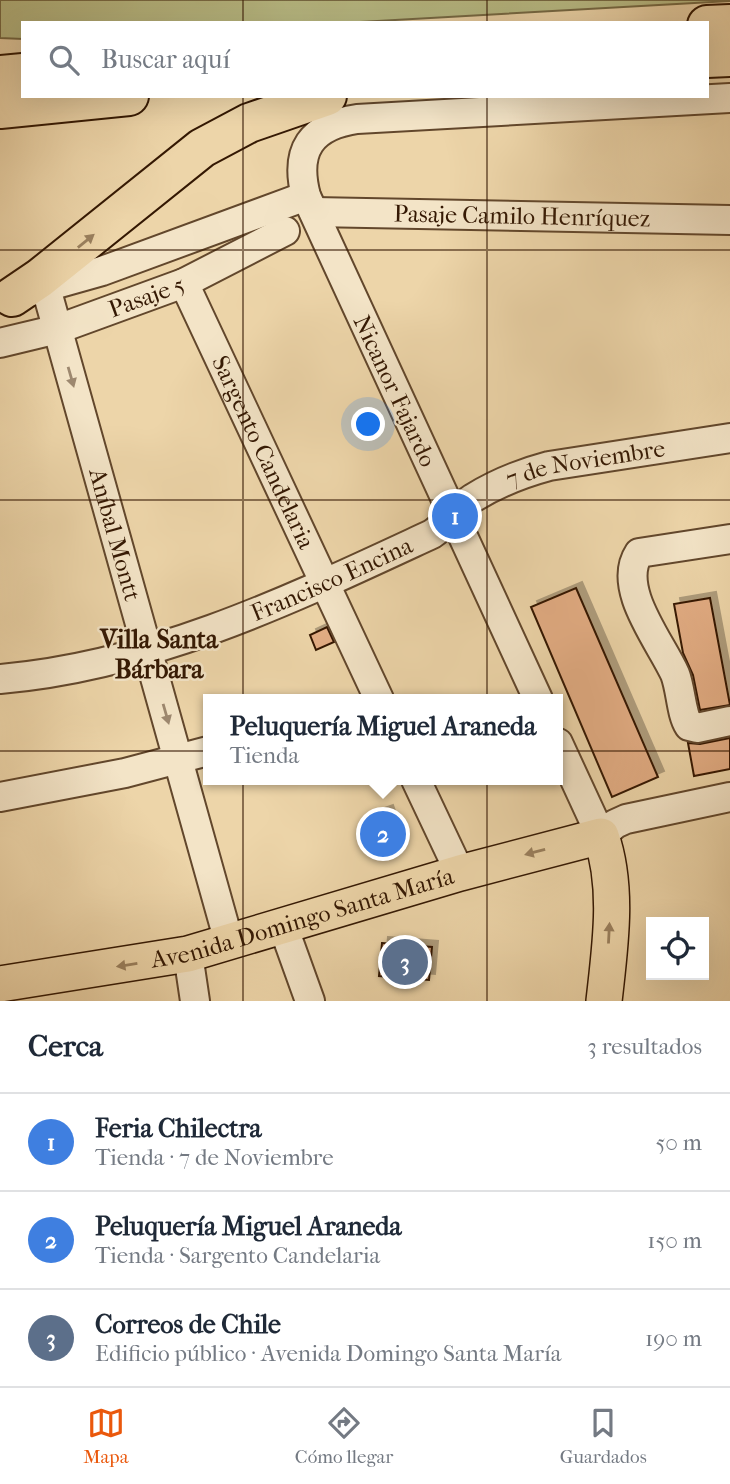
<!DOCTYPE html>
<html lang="es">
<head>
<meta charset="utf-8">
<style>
	body { margin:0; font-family:"IM FELL French Canon",serif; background:#f6f6f7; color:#1f2937 }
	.controls { position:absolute; right:21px; bottom:21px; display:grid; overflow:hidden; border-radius:0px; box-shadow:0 7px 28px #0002 }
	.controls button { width:63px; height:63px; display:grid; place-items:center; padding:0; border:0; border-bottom:2px solid #e0e1e3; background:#fff; color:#1f2937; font:35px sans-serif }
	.you { position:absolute; left:369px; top:425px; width:24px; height:24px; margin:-18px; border:5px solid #fff; border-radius:50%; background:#1a73e8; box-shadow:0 0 0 10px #1a73e833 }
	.badge { display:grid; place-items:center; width:46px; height:46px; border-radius:50%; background:#ea580c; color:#fff; font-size:23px; font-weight:700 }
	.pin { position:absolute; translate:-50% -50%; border:4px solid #fff; box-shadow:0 2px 7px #0006 }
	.popup { position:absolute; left:203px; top:694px; width:360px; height:91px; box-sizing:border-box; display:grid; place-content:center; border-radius:0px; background:#fff; filter:drop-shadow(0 2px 5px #0005); font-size:23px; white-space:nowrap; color:#747a83 }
	.popup b { font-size:26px; color:#1f2937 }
	.popup::after { content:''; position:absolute; left:50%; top:100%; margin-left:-14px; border:14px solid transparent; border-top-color:#fff }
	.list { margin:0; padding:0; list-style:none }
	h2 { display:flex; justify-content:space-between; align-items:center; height:91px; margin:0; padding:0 28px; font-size:30px }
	h2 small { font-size:23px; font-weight:400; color:#747a83 }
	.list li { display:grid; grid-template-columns:46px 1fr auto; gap:21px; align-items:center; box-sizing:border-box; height:98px; padding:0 28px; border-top:2px solid #e0e1e3 }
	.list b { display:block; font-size:26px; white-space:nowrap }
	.list p { margin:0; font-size:23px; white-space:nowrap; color:#747a83 }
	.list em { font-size:23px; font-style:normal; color:#747a83 }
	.icon { flex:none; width:38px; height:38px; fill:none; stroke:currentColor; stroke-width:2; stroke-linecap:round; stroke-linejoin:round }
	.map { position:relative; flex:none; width:730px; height:1001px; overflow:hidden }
	.search { position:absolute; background:#fff; box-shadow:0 7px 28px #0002; left:21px; right:21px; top:21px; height:77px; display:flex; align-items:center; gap:18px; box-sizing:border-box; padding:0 24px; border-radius:0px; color:#747a83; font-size:26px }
	.sheet { height:385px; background:#fff }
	nav { display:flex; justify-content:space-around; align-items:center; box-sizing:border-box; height:98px; border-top:2px solid #e0e1e3; background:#fff; font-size:19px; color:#747a83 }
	nav a { display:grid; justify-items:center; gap:4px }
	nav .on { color:#ea580c }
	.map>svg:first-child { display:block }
	.green { fill:#b9bd87; stroke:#766a45; stroke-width:2 }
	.building { fill:#e3ad84; stroke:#341803; stroke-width:2; filter:url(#shadow) }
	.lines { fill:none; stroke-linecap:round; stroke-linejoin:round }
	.minor-casing { stroke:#62472c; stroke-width:32 }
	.major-casing { stroke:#341803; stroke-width:38 }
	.highway-casing { stroke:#341803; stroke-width:42 }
	.minor { stroke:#f3e4c7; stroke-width:28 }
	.major { stroke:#edd5a9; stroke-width:35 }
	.highway { stroke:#edd5a9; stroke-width:38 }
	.oneway { fill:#9a805e }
	.oneway2 { fill:#9d886f }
	.grid { fill:none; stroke:#341803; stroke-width:2; stroke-opacity:0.55 }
	.labels { text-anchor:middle; stroke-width:5; stroke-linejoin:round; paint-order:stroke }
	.street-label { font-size:24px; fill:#341803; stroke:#f3e4c7 }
	.neighbourhood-label { font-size:26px; font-weight:bold; fill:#341803; stroke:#f3e4c7 }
</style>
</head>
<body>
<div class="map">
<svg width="730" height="1001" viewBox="0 0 730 1001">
	<defs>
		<filter id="shadow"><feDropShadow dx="6" dy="-6" stdDeviation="0" flood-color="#0004"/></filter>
	</defs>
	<rect width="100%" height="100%" fill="#edd5a9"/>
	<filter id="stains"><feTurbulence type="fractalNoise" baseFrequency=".00286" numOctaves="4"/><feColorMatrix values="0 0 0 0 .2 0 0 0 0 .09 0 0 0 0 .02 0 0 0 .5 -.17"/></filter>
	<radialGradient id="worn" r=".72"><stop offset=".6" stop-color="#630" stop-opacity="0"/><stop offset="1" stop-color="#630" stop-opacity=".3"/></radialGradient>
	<path class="green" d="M 0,0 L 730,0 L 730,1 L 342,23 L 23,23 L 23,39 L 0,38 Z"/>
	<path class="building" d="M 576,588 L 658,777 L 612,797 L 531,607 Z
		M 710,598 L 730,705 L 700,710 L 693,675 L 683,653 L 674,604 Z
		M 327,627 L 334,642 L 316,650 L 310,635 Z
		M 730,738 L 730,769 L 694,776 L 688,743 L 700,744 Z
		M 387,811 L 400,850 L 380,857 L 367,818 Z
		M 382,943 L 432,947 L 429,980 L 379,976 Z"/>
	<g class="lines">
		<defs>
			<g id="minor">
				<path id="s1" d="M 314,212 L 730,220"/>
				<path id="s2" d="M 184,283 L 379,699"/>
				<path id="s3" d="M 46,288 L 229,942"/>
				<path d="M 31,291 L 102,271 L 306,196"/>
				<path id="s4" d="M 0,343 L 58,329 L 184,283 L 285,231"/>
				<path d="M 730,539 L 639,553 C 616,588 660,641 675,674 C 681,689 681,714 689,726 L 697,728 L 730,721"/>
				<path id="s5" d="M 0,679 C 154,666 294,598 432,534 C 447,524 458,508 473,498 C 497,483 523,473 549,466 L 730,438"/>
				<path d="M 538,699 L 306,196 C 294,150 311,126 357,119 L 730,98"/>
				<path d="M 558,743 L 601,836"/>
				<path d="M 416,780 L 460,873"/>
				<path d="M 0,797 L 125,773 L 208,751"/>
				<path d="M 601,836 L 615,824 L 626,819 L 730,797"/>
				<path d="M 283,926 L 310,1001"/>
				<path d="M 188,954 L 195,1001"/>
			</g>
			<g id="major">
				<path id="s6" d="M 0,984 L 188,954 L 460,873 L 601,836 C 619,888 610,947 604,1001"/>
			</g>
			<path id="highway" d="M 707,25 L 730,24
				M 707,58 L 730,57
				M 0,75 L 23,73
				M 0,109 L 129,96
				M 12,297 L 40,278 L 202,148 L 249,123 L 327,96"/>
		</defs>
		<use href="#minor" class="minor-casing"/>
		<use href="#major" class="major-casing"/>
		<use href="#highway" class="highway-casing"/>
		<use href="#minor" class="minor"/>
		<use href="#major" class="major"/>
		<use href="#highway" class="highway"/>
	</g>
	<defs><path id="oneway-solid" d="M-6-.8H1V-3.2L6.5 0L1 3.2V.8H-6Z" transform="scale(1.75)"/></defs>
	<g class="oneway">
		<use href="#oneway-solid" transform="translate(86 241) rotate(-39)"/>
		<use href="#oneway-solid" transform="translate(535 852) rotate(165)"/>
		<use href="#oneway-solid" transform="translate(609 933) rotate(-87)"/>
		<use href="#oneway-solid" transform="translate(127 965) rotate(171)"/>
	</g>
	<g class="oneway2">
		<use href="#oneway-solid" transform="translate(71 377) rotate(74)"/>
		<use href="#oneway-solid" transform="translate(166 714) rotate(74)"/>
	</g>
	<path class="grid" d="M 243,0 L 243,23M 487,0 L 487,23M 243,96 L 243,1001M 487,96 L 487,1001M 0,250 L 730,250M 0,500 L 730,500M 0,751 L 730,751"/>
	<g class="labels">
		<g class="street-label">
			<text dy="8" stroke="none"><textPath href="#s1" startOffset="208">Pasaje Camilo Henríquez</textPath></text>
			<text dy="8" stroke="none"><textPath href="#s4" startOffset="154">Pasaje 5</textPath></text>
			<text transform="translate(395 391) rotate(65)" y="8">Nicanor Fajardo</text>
			<text dy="8" stroke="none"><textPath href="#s2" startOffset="187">Sargento Candelaria</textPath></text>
			<text dy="8" stroke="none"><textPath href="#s5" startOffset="632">7 de Noviembre</textPath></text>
			<text dy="8" stroke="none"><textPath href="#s3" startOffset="256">Aníbal Montt</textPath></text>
			<text dy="8" stroke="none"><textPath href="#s5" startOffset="348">Francisco Encina</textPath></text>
			<text dy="8" stroke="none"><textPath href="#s6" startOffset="310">Avenida Domingo Santa María</textPath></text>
		</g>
		<g class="neighbourhood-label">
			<text x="159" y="648">Villa Santa<tspan x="159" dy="30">Bárbara</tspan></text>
		</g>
	</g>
	<rect width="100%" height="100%" filter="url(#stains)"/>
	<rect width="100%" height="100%" fill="url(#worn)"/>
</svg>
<div class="controls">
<button><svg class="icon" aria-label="locate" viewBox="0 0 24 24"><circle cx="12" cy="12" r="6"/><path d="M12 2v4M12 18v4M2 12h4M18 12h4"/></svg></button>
</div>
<div class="you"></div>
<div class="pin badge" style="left:455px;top:516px;background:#3f7fe0">1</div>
<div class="pin badge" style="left:383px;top:834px;background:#3f7fe0">2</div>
<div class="popup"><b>Peluquería Miguel Araneda</b>Tienda</div>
<div class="pin badge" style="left:405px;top:962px;background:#5c6f8a">3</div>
<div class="search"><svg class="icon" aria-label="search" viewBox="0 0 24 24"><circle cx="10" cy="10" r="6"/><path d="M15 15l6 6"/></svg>Buscar aquí</div>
</div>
<section class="sheet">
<h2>Cerca<small>3 resultados</small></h2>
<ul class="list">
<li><span class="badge" style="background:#3f7fe0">1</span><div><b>Feria Chilectra</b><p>Tienda · 7 de Noviembre</p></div><em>50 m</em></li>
<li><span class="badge" style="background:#3f7fe0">2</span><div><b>Peluquería Miguel Araneda</b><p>Tienda · Sargento Candelaria</p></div><em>150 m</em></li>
<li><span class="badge" style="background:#5c6f8a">3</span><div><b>Correos de Chile</b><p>Edificio público · Avenida Domingo Santa María</p></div><em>190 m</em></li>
</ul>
</section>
<nav>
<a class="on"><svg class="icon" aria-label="map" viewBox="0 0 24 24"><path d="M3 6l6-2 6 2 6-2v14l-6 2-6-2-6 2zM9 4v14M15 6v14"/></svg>Mapa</a>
<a><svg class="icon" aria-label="directions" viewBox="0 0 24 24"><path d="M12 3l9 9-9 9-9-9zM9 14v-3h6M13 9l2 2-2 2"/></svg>Cómo llegar</a>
<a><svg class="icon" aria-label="saved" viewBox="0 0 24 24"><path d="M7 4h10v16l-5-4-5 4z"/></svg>Guardados</a>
</nav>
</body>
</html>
